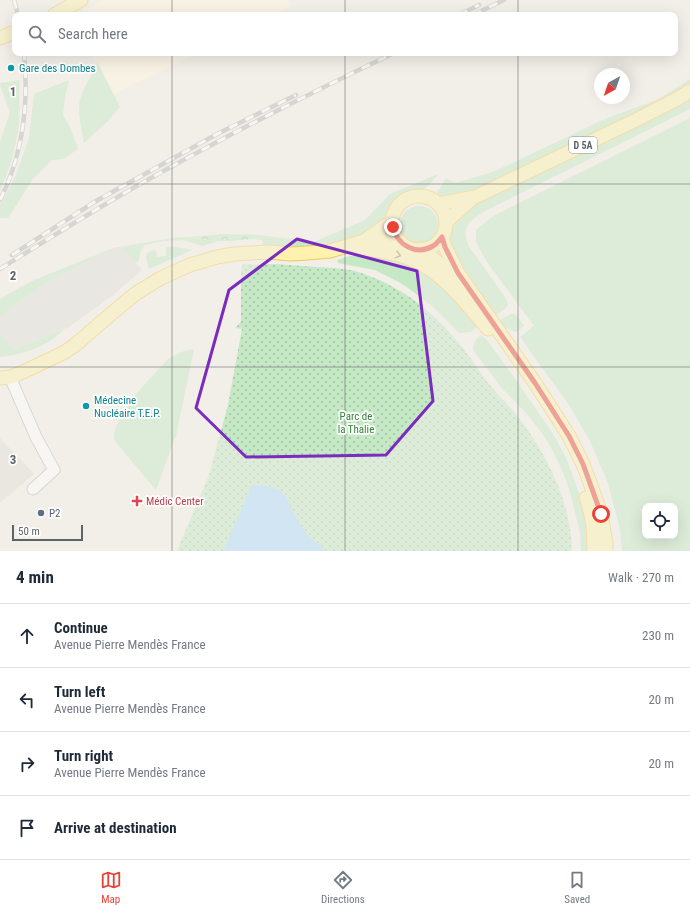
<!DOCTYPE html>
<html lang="en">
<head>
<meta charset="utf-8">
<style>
	body { margin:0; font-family:"Roboto Condensed",sans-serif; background:#f6f6f7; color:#1f2937 }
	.controls { position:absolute; right:12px; bottom:12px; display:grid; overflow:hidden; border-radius:8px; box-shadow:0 4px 16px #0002 }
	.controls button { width:36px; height:36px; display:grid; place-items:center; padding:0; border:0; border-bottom:1px solid #e0e1e3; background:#fff; color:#1f2937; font:20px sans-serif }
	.compass { position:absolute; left:594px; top:68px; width:36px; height:36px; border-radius:50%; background:#fff; box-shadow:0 4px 16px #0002; rotate:220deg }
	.scale { position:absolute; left:12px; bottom:10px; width:71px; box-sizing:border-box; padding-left:4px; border:2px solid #5f6368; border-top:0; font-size:11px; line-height:14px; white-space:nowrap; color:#5f6368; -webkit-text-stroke:3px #fff; paint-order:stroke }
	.stop { position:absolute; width:12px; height:12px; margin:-9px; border:3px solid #ea4335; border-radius:50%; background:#fff }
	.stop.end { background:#ea4335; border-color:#fff; box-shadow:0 1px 4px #0008 }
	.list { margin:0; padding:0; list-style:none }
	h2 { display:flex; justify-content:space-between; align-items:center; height:52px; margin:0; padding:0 16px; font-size:17px }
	h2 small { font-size:13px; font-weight:400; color:#747a83 }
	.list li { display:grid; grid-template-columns:26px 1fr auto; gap:12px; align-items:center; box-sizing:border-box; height:64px; padding:0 16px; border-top:1px solid #e0e1e3 }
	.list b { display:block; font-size:15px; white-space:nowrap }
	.list p { margin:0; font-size:13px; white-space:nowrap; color:#747a83 }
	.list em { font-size:13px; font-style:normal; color:#747a83 }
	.icon { flex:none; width:22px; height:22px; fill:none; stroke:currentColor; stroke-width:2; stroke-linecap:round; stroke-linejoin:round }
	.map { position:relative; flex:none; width:690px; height:551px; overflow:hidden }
	.search { position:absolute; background:#fff; box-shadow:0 4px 16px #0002; left:12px; right:12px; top:12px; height:44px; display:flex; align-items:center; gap:10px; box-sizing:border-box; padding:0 14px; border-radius:8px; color:#747a83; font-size:15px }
	.sheet { height:308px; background:#fff }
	nav { display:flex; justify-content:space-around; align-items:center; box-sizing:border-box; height:56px; border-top:1px solid #e0e1e3; background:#fff; font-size:11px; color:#747a83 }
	nav a { display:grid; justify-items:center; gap:2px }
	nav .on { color:#ea4335 }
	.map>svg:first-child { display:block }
	.commercial { fill:#fef7e0 }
	.industrial { fill:#e0deda }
	.education { fill:#e1ded6 }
	.grass { fill:#c5e8c5; fill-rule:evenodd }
	.forest { fill:url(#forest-crowns) }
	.park { fill:url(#park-dots) }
	.water { fill:#aadaff }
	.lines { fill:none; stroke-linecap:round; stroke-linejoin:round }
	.minor-casing { stroke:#b5b8bc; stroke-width:13 }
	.major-casing { stroke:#f2c960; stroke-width:15 }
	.minor { stroke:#fff; stroke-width:11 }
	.major { stroke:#fff2af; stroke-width:13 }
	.rail-casing { stroke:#b6b7b8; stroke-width:4.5 }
	.rail { stroke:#fff; stroke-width:3; stroke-dasharray:9; stroke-linecap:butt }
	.oneway { stroke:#979581 }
	.route { stroke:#ea4335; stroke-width:5 }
	.marked { fill:none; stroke:#7b2cbf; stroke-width:3; stroke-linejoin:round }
	.grid { fill:none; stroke:#5f6368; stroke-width:1; stroke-opacity:0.55 }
	.culture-dot { fill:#0f9aa8; stroke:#fff; stroke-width:1.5 }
	.health-dot { fill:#e0444e; stroke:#fff; stroke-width:1.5 }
	.service-dot { fill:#5c6f8a; stroke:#fff; stroke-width:1.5 }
	.labels { text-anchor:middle; stroke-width:3.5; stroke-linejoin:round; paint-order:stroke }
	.shield { fill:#fff; stroke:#8f9295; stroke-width:1 }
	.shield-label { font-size:10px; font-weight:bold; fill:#5f6368 }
	.culture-label { font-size:11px; fill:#0d838f; stroke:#fff; text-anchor:start }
	.park-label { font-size:11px; fill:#348238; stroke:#fff }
	.health-label { font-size:11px; fill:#be3a42; stroke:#fff; text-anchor:start }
	.service-label { font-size:11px; fill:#4e5e75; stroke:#fff; text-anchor:start }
	.grid-label { font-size:13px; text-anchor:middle; font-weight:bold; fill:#5f6368; stroke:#fff; stroke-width:3.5; stroke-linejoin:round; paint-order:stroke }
</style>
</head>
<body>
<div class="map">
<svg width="690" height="551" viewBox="0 0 690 551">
	<defs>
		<pattern id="forest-crowns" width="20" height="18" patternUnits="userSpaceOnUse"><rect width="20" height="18" fill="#c5e8c5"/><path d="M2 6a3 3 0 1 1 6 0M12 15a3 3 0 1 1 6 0" fill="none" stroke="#a3c0a4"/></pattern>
		<pattern id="park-dots" width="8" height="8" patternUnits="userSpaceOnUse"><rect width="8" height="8" fill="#c5e8c5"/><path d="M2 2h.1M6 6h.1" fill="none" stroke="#a3c0a4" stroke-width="1.8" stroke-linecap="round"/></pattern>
	</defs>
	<rect width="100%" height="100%" fill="#f1efe8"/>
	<path class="commercial" d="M 103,0 L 290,0 L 289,1 L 292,6 L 274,15 L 76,15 Z
		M 92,53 L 198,53 L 113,94 Z"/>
	<path class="industrial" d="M 116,247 L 120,247 L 132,258 L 142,270 L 112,296 L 69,327 L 14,350 L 0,333 L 0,316 L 47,282 Z"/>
	<path class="education" d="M 0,438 L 34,474 L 0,503 Z"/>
	<path class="grass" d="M 98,63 L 120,107 L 107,122 L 84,143 C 82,131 79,119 79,106 C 80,92 91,76 98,63 Z
		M 690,79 L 690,85 L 671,96 L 470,193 L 441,198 L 435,196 L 446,178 L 455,183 L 493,172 L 607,118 L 657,100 Z
		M 20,80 C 19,93 20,107 19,120 C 17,145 10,168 0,191 L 0,142 L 10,113 L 0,85 L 0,83 Z
		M 69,80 L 65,97 L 63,115 L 70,127 L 78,149 L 63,159 L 52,160 L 33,179 L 8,218 L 0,218 L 0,205 L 16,175 L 29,138 L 34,94 Z
		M 690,98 L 690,109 L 483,212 C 468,222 462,226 468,245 L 505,297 L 508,304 L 506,308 L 495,316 L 464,277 L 449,239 L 456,220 L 485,198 L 532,177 L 567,161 L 669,110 Z
		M 690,118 L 690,551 L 622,551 L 620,529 L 608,483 L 590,441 L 569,405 L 520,337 L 534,326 L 487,262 L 476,242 L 476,230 L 493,216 ZM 645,506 L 675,506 L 675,536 L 645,536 Z
		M 438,174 C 433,181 426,190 418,192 C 411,194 404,195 398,199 C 390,204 389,216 383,222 C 379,227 371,230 365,233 C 331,250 300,248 263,246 L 262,240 L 253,239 L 254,235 L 258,235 L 314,242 L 365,220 L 390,194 Z
		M400 225a19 19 0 1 1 38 0a19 19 0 1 1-38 0Z
		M 188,237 L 217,241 L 203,246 L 183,240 L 164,241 L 145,245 C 141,250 139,254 139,261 L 136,262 L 120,247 L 173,238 Z
		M 116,247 L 47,282 L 0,316 L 0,299 L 32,281 Z
		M 166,247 L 176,247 L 192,250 L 149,269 L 146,258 L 147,253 L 151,251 L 156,250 L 157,257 L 166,256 Z
		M 381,255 L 419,266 L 463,306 L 477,327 L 471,332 L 459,333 L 433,307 L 408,288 L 397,281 L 375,270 L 338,263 L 337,260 L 350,256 Z
		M 511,314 L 515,314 L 524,326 L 516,332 L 506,328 L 498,321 Z
		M 64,329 C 50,346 21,355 0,357 L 0,333 L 14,350 Z
		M 481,335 L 487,340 L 516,380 L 553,434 L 566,458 L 581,498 L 587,523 L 590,551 L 581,551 L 580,533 L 571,496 L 565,477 L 554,453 L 542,433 L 527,414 L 501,387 L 473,350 C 474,343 475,339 481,335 Z
		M 194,349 L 176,436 L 174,440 L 156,490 L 115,441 L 114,434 L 116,427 L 133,397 L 169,358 L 184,351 Z"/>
	<path class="forest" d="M 223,234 L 254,235 L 253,239 L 231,241 L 217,241 L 188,237 Z"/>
	<path class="park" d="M 243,264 C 251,265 259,264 267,264 C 284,264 300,266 316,267 C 332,268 349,268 364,274 C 404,288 436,314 462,347 C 472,359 479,372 489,384 C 498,396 510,406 519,418 C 548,456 571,503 572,551 L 177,551 L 209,475 L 228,405 L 242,329 L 235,328 L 241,322 L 241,270 Z"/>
	<path class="water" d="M 252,485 L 266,486 L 280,491 L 286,497 L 292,510 L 301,526 L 310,538 L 327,551 L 223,551 Z"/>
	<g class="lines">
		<defs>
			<path id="minor" d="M 10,377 L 36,437 L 54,470 L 33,489"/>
			<path id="major" d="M 54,15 L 81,0
				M 0,38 L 15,32
				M392 223a27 27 0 1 1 54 0a27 27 0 1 1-54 0Z
				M 438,204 L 475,197 L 636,120 L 677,99 L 690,91
				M 446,222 L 473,198
				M 442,237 L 445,247 L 458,273 L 535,383 L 569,436 L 583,464 L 601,513 L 606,544 L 606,551
				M 364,241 L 392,221
				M 357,248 C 374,250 390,252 406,257 C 443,271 464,301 488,329
				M 421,249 C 435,259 448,271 458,285
				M 0,378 L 10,377 L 23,372 L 65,352 L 75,345 L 111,314 L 135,294 L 161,278 L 190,265 L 217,257 L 234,254 L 269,252 L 290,254 L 308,253 L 330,251 L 364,241 L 400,241
				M 586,498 C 593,516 594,532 594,551"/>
		</defs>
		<use href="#minor" class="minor-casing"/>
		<use href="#major" class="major-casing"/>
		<use href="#minor" class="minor"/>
		<use href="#major" class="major"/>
		<defs>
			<path id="rail" d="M 14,0 L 18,15
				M 459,15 L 479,5
				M 473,15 L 504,0
				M 0,200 C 23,154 29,104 24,53
				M 12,255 L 96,201 L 219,133 L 296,95
				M 0,269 C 45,241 89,213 135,187 C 220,139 306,95 394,53"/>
		</defs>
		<use href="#rail" class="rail-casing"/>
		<use href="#rail" class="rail"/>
	</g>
	<defs><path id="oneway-chevron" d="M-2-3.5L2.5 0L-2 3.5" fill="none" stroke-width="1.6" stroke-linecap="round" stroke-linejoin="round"/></defs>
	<use class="oneway" href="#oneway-chevron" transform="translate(398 255) rotate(15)"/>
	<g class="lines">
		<path class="route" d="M 393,227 C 397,245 416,256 433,246 C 437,244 439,240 442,237 L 445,247 L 458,273 L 535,383 L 569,436 L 583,464 L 601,514"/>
	</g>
	<path d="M0 0H690V551H0ZM 297,239 L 417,271 L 433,401 L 386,455 L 246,457 L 196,408 L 229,290 Z" fill="#f1efe8" fill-opacity=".55" fill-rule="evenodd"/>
	<path class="marked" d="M 297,239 L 417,271 L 433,401 L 386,455 L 246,457 L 196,408 L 229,290 Z"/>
	<path class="grid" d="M 172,0 L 172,15M 345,0 L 345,15M 518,0 L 518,15M 172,53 L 172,551M 345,53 L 345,551M 518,53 L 518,551M 0,184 L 690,184M 0,367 L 690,367"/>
	<g class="culture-dot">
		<circle cx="11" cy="68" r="4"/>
		<circle cx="86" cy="406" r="4"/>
	</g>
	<path class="health-dot" d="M135 495h4v4h4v4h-4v4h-4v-4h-4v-4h4z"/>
	<circle class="service-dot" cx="41" cy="513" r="4"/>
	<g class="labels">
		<rect class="shield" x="569" y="137" width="28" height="16" rx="3"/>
		<g class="shield-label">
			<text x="583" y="149">D 5A</text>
		</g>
		<g class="culture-label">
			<text x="19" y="72">Gare des Dombes</text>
			<text x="94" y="404">Médecine<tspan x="94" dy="13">Nucléaire T.E.P.</tspan></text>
		</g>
		<g class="park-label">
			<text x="356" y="420">Parc de<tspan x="356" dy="13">la Thalie</tspan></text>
		</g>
		<g class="health-label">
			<text x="146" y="505">Médic Center</text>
		</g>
		<g class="service-label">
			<text x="49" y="517">P2</text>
		</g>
	</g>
	<g class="grid-label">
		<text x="13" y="96">1</text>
		<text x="13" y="280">2</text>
		<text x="13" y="464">3</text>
	</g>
</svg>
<div class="controls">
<button><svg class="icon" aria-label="locate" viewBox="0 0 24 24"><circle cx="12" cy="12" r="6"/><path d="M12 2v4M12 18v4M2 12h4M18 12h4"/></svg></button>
</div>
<svg class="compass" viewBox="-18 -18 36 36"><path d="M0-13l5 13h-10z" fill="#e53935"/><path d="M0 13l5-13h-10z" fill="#747a83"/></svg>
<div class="scale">50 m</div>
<div class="stop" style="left:601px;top:514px"></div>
<div class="stop end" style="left:393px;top:227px"></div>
<div class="search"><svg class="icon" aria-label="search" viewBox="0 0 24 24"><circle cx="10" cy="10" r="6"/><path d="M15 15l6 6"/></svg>Search here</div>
</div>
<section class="sheet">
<h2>4 min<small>Walk · 270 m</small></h2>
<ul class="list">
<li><svg class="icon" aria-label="ahead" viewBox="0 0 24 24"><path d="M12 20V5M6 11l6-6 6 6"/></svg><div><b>Continue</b><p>Avenue Pierre Mendès France</p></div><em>230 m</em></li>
<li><svg class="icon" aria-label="left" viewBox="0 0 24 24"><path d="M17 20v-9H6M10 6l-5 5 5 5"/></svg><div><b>Turn left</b><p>Avenue Pierre Mendès France</p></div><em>20 m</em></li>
<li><svg class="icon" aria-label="right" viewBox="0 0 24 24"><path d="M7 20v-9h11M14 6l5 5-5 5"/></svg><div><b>Turn right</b><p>Avenue Pierre Mendès France</p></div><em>20 m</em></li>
<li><svg class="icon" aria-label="arrive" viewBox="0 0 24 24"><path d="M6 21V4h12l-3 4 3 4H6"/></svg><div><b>Arrive at destination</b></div></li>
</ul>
</section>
<nav>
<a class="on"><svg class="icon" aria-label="map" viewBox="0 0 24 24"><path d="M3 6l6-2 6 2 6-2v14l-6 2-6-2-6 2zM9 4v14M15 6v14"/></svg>Map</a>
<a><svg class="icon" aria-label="directions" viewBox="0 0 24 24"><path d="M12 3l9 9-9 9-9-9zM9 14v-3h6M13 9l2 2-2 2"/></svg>Directions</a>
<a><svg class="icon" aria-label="saved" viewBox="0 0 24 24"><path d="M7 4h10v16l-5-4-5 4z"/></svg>Saved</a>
</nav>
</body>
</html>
